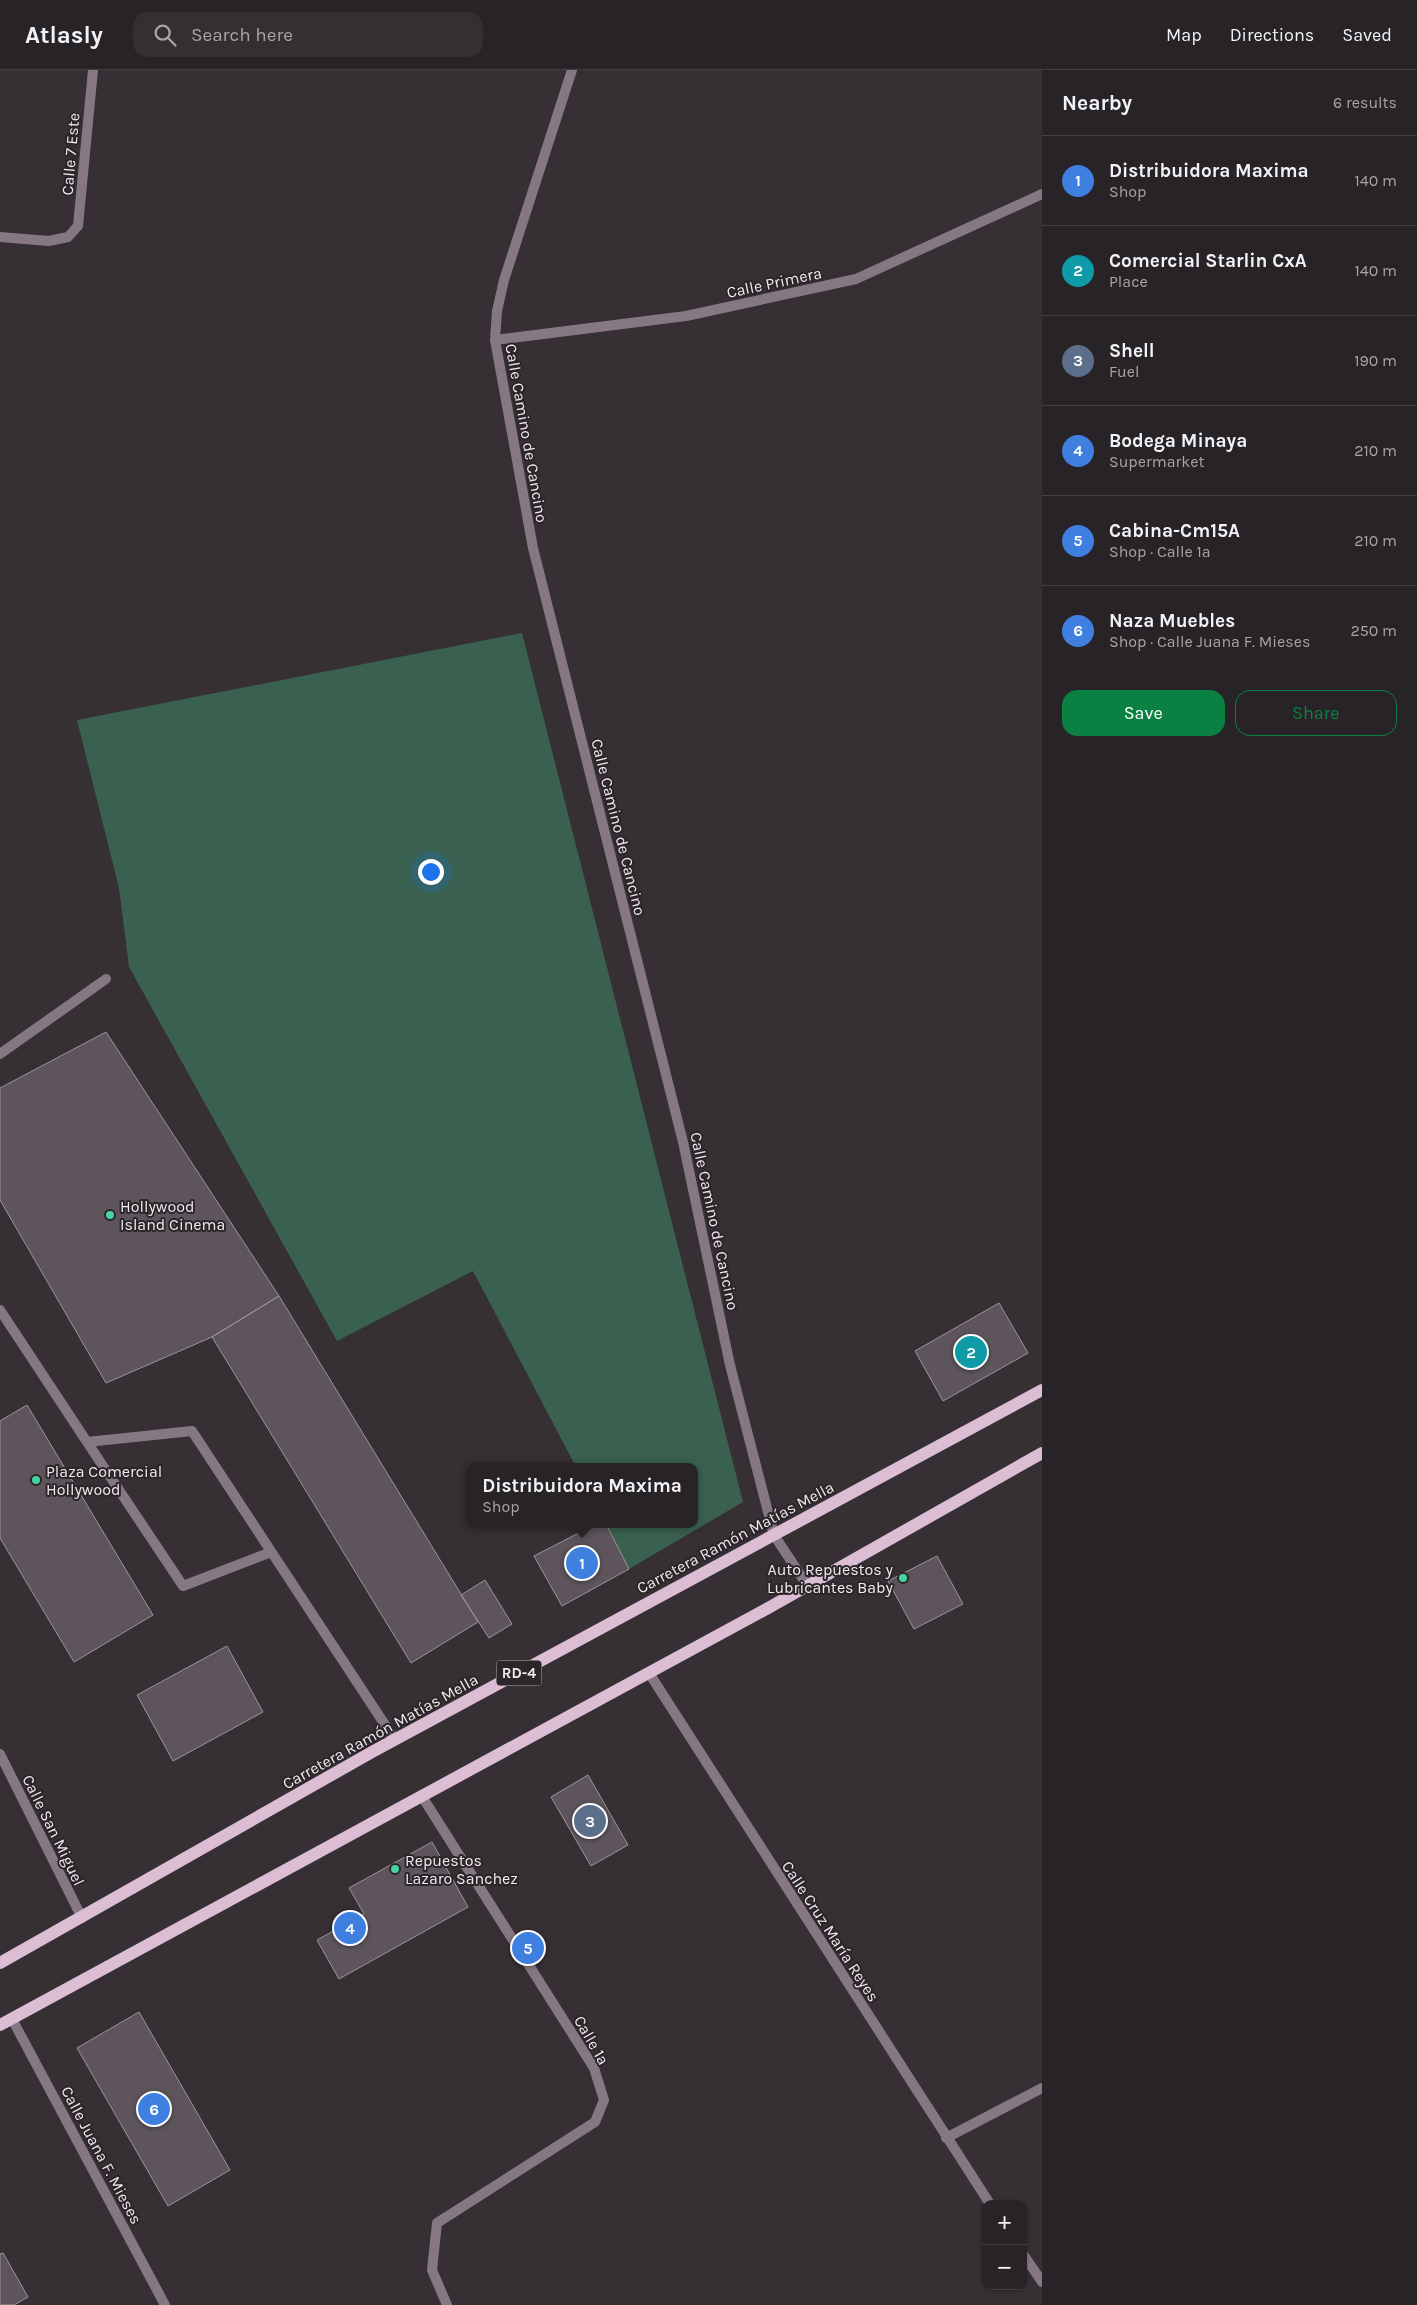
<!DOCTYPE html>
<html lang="en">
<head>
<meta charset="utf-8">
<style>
	body { margin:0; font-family:Karla,sans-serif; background:#342f33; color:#f1f3f6 }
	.controls { position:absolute; right:15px; bottom:15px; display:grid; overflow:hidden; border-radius:10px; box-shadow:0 1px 4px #0004 }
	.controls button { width:45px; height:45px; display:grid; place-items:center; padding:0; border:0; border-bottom:1px solid #444044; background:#282327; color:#f1f3f6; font:25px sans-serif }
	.you { position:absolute; left:430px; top:801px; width:18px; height:18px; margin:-12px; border:4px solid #fff; border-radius:50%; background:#1a73e8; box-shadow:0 0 0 8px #1a73e833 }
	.badge { display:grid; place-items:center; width:32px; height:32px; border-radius:50%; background:#0b8043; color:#fff; font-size:16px; font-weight:700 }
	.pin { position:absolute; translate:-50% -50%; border:2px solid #fff; box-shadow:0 1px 5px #0006 }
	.popup { position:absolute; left:466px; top:1393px; width:232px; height:65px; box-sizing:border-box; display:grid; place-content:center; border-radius:10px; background:#282327; filter:drop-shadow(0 1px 4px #0005); font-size:16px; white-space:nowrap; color:#a5a4a7 }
	.popup b { font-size:19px; color:#f1f3f6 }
	.popup::after { content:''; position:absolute; left:50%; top:100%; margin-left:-10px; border:10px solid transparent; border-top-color:#282327 }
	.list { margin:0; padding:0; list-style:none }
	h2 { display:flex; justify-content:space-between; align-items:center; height:65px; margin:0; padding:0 20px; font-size:21px }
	h2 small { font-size:16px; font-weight:400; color:#a5a4a7 }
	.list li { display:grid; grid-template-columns:32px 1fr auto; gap:15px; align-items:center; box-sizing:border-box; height:90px; padding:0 20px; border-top:1px solid #444044 }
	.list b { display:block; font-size:19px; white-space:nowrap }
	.list p { margin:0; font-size:16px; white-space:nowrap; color:#a5a4a7 }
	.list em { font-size:16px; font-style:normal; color:#a5a4a7 }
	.actions { display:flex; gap:10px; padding:15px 20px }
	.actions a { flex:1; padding:11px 0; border:1px solid #0b8043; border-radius:15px; text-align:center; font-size:18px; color:#0b8043 }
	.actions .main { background:#0b8043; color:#fff }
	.icon { flex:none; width:28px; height:28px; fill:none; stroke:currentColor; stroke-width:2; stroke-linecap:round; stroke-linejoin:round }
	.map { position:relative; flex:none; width:1042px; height:2235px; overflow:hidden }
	header { display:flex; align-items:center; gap:30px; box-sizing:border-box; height:70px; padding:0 25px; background:#282327; border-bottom:1px solid #444044 }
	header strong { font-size:24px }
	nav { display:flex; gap:28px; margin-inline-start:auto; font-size:18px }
	.search { width:350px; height:45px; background:#342f33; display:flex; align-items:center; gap:12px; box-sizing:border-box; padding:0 18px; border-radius:15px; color:#a5a4a7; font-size:19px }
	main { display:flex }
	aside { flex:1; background:#282327 }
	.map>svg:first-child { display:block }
	.forest { fill:#3a6150 }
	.building { fill:#5d555b; stroke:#9d949b }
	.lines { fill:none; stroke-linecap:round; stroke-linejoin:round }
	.service { stroke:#867883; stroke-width:10 }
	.minor { stroke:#867883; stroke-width:10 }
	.primary { stroke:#dbbdd4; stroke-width:12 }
	.poi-dot { fill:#44d49f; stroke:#2c252a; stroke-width:2 }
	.labels { text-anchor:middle; stroke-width:4; stroke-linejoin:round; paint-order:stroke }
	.shield { fill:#2c252a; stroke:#b4afb2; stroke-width:1 }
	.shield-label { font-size:15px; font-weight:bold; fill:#efeaed }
	.street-label { font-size:16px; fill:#efeaed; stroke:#2c252a }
	.poi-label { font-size:16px; fill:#efeaed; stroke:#2c252a; text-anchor:start }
</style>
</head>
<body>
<header>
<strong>Atlasly</strong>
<div class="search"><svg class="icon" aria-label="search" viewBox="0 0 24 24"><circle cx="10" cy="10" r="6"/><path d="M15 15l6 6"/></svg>Search here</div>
<nav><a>Map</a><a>Directions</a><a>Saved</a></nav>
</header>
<main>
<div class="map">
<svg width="1042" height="2235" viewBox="0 0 1042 2235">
	<rect width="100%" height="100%" fill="#362f34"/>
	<path class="forest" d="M 522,563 L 743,1432 L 629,1499 L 606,1454 L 694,1454 L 694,1397 L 576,1397 L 473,1201 L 337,1271 L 129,897 L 119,818 L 77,650 Z"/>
	<path class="building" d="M 106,962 L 279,1226 L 212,1267 L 106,1313 L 0,1130 L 0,1018 Z
		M 279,1226 L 478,1552 L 411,1593 L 212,1267 Z
		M 999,1233 L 1028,1283 L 943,1331 L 915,1281 Z
		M 27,1335 L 153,1545 L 74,1592 L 0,1468 L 0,1351 Z
		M 596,1454 L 606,1454 L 629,1499 L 562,1536 L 534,1486 Z
		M 937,1486 L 963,1534 L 914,1559 L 888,1511 Z
		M 485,1510 L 512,1554 L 489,1568 L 461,1525 Z
		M 227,1576 L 263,1642 L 173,1691 L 137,1625 Z
		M 588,1705 L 628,1775 L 591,1796 L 551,1727 Z
		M 432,1772 L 468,1837 L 339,1909 L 317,1870 L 364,1844 L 349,1818 Z
		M 139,1942 L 230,2100 L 168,2136 L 77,1978 Z
		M 3,2183 L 28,2227 L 14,2235 L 0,2235 L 0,2184 Z"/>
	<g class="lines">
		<path class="service" d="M 0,984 L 106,909
			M 0,1240 L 87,1372 L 192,1361 L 395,1670
			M 87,1372 L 183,1516 L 271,1482"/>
		<path class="minor" d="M 572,0 L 504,210 L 497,241 L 495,270 L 533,478 L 683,1072 L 730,1295 L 774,1465 L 807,1515
			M 0,167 L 49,171 L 68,167 L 78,156 L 93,0
			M 495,270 L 686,246 L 856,209 L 1042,124
			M 649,1603 L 990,2134
			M 0,1684 L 82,1848
			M 423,1728 L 594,1998 L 604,2030 L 595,2052 L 437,2153 L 432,2200 L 447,2235
			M 12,1949 L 165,2235
			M 946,2068 L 1042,2018
			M 1023,2184 L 1042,2212"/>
		<path class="primary" d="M 0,1893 L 372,1682 L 1042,1320
			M 0,1955 L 770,1537 L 1042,1383"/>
	</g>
	<g class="poi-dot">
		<circle cx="110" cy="1145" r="5"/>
		<circle cx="36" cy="1410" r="5"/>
		<circle cx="903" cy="1508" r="5"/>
		<circle cx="395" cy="1799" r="5"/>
	</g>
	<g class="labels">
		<rect class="shield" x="496.5" y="1590.5" width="45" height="25" rx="4"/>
		<g class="shield-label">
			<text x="519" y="1608">RD-4</text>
		</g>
		<g class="street-label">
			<text transform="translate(70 84) rotate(-85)" y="6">Calle 7 Este</text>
			<text transform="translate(774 212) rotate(-12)" y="6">Calle Primera</text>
			<text transform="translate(527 363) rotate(80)" y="6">Calle Camino de Cancino</text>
			<text transform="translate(619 757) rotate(76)" y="6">Calle Camino de Cancino</text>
			<text transform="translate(715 1151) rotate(78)" y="6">Calle Camino de Cancino</text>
			<text transform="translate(735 1467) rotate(-28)" y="6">Carretera Ramón Matías Mella</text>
			<text transform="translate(380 1661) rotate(-29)" y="6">Carretera Ramón Matías Mella</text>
			<text transform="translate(54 1760) rotate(64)" y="6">Calle San Miguel</text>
			<text transform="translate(831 1861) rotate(57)" y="6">Calle Cruz María Reyes</text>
			<text transform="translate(592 1970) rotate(60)" y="6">Calle 1a</text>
			<text transform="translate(102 2085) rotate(62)" y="6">Calle Juana F. Mieses</text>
		</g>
		<g class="poi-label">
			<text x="120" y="1142">Hollywood<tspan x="120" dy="18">Island Cinema</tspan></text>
			<text x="46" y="1407">Plaza Comercial<tspan x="46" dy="18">Hollywood</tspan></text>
			<text x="893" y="1505" text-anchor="end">Auto Repuestos y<tspan x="893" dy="18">Lubricantes Baby</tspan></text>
			<text x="405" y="1796">Repuestos<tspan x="405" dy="18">Lazaro Sanchez</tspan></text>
		</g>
	</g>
</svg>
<div class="controls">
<button>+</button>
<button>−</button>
</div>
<div class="you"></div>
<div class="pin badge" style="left:582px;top:1493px;background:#3f7fe0">1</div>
<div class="popup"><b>Distribuidora Maxima</b>Shop</div>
<div class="pin badge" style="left:971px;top:1282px;background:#0f9aa8">2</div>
<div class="pin badge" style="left:590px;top:1751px;background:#5c6f8a">3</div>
<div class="pin badge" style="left:350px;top:1858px;background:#3f7fe0">4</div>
<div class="pin badge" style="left:528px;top:1878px;background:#3f7fe0">5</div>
<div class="pin badge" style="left:154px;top:2039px;background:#3f7fe0">6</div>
</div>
<aside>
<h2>Nearby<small>6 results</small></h2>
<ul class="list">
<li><span class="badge" style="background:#3f7fe0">1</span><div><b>Distribuidora Maxima</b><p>Shop</p></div><em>140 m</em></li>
<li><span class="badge" style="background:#0f9aa8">2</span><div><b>Comercial Starlin CxA</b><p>Place</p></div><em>140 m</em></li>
<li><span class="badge" style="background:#5c6f8a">3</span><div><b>Shell</b><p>Fuel</p></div><em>190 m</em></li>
<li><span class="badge" style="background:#3f7fe0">4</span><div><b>Bodega Minaya</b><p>Supermarket</p></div><em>210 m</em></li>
<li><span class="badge" style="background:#3f7fe0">5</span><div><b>Cabina-Cm15A</b><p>Shop · Calle 1a</p></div><em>210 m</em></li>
<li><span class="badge" style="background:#3f7fe0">6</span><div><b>Naza Muebles</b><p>Shop · Calle Juana F. Mieses</p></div><em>250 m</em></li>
</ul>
<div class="actions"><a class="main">Save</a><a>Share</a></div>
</aside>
</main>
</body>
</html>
